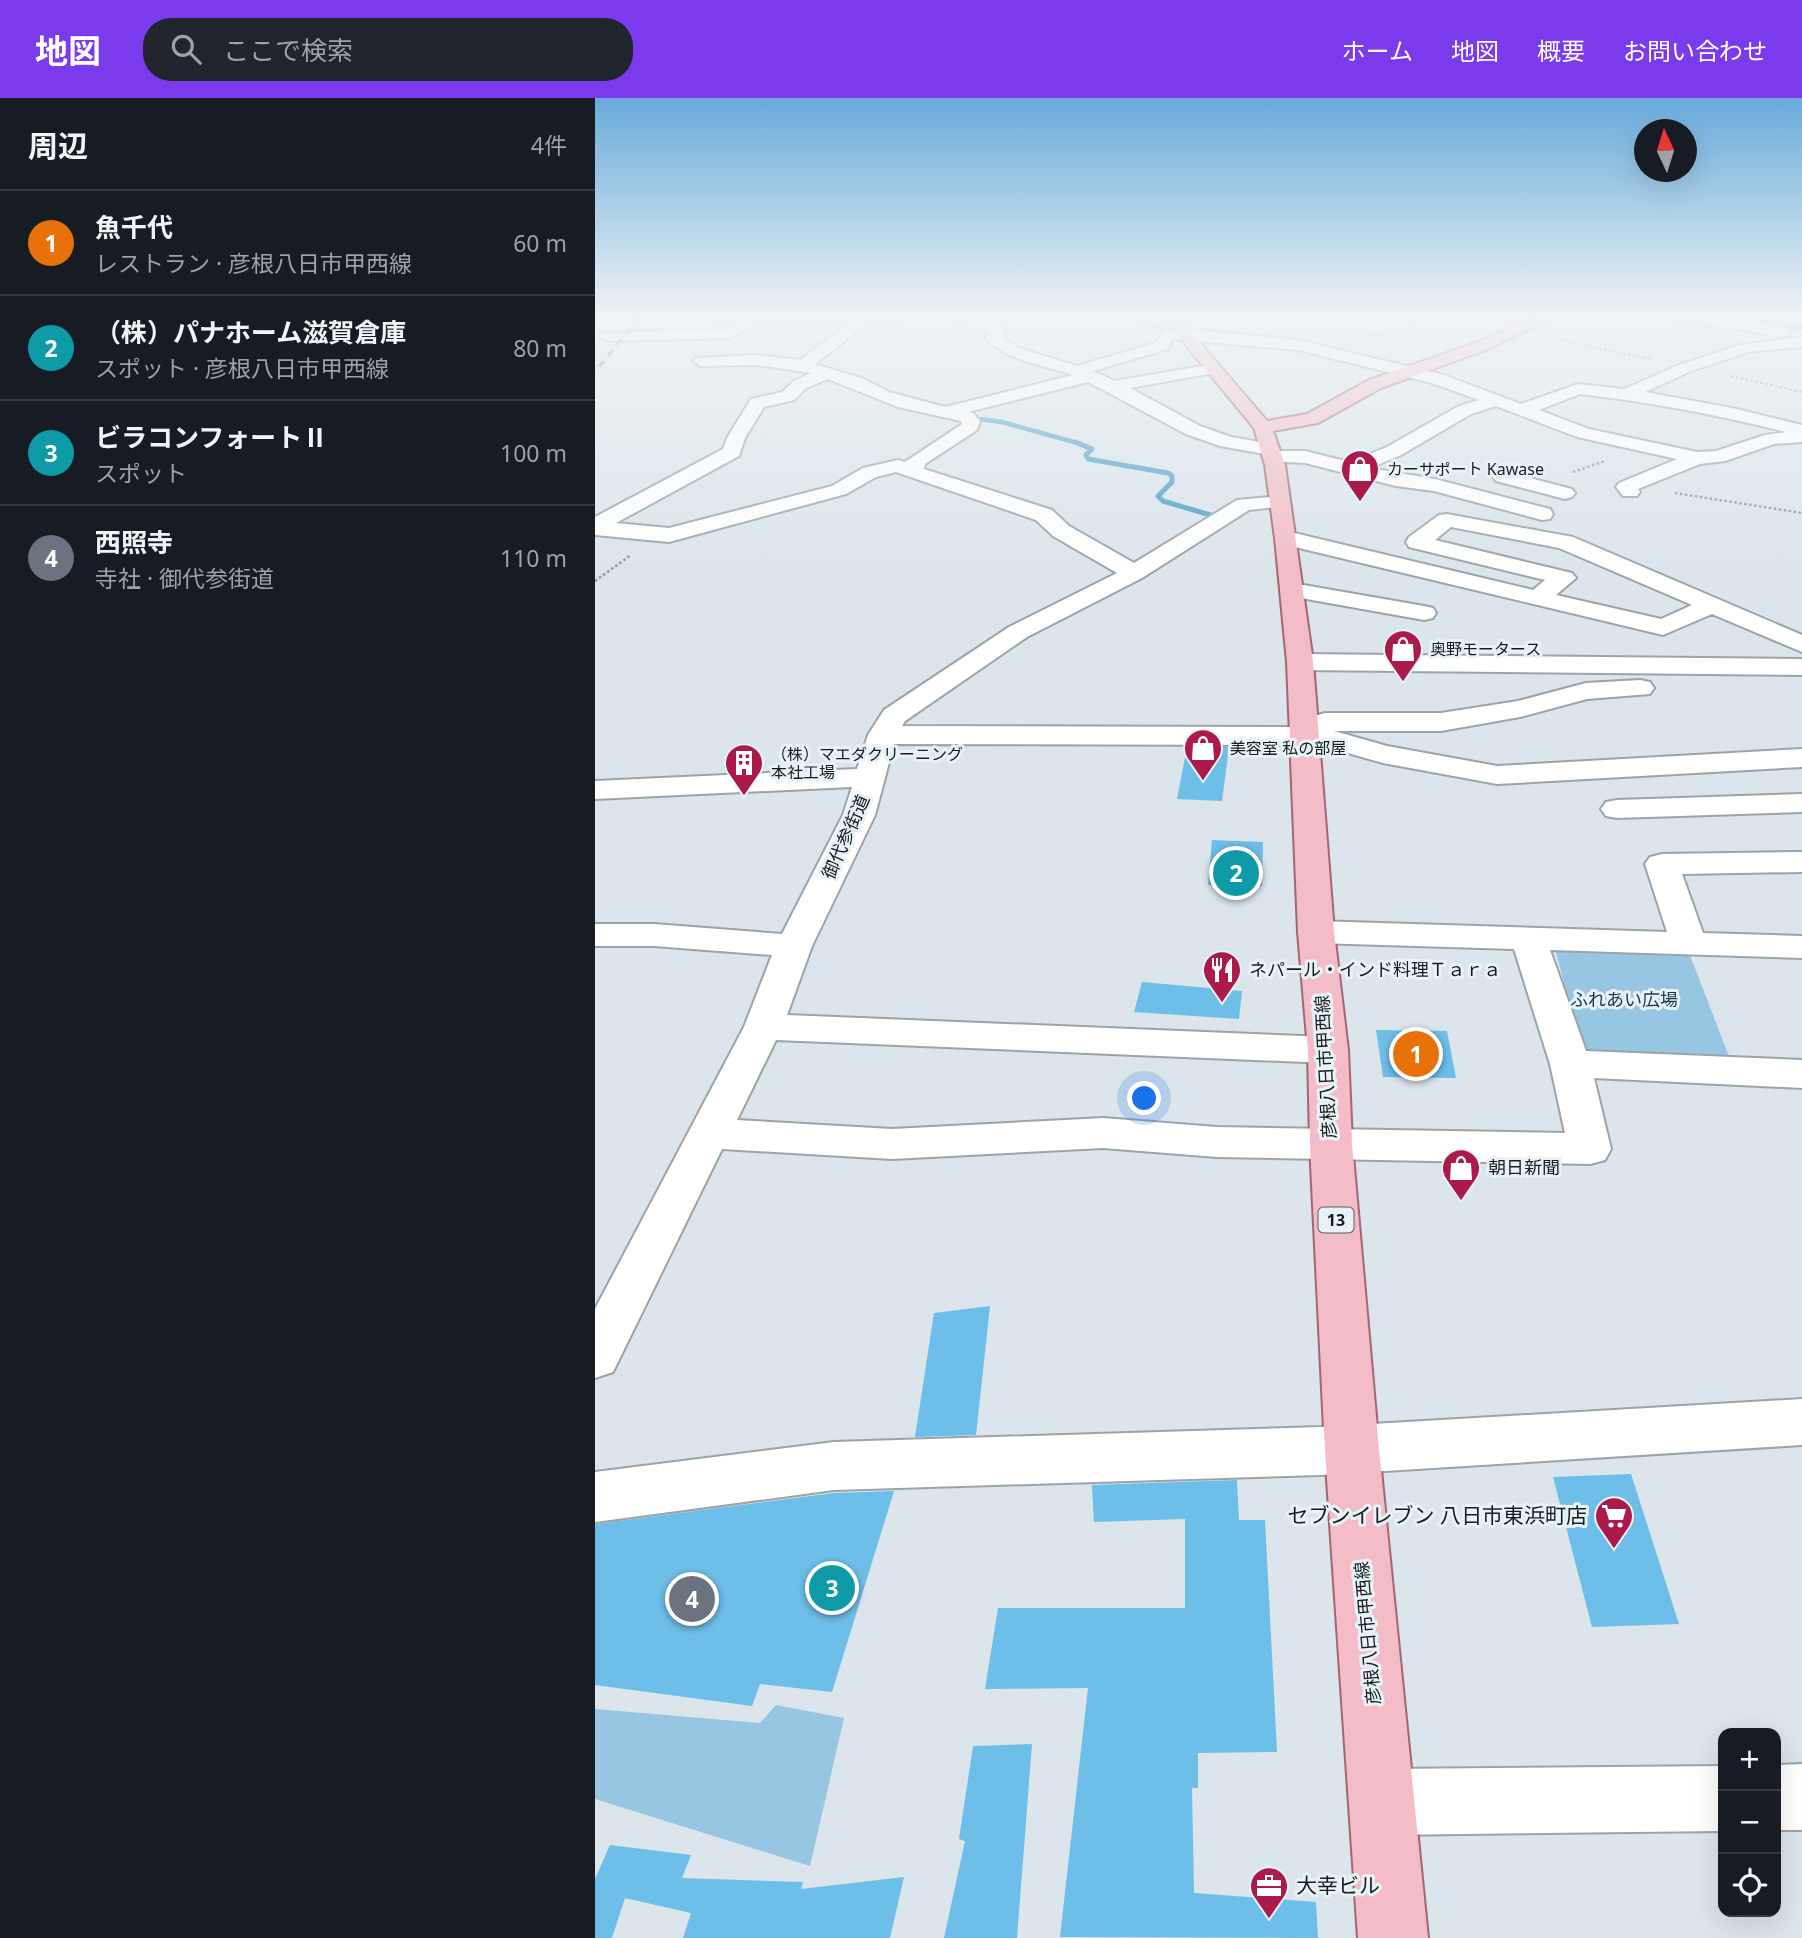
<!DOCTYPE html>
<html lang="ja">
<head>
<meta charset="utf-8">
<style>
	body { margin:0; font-family:"Noto Sans","Noto Sans JP",sans-serif; background:#20242c; color:#f1f3f6 }
	.controls { position:absolute; right:21px; bottom:21px; display:grid; overflow:hidden; border-radius:14px; box-shadow:0 7px 28px #0002 }
	.controls button { width:63px; height:63px; display:grid; place-items:center; padding:0; border:0; border-bottom:2px solid #363941; background:#171b24; color:#f1f3f6; font:35px sans-serif }
	.compass { position:absolute; left:1039px; top:21px; width:63px; height:63px; border-radius:50%; background:#171b24; box-shadow:0 7px 28px #0002; rotate:356deg }
	.you { position:absolute; left:550px; top:1001px; width:24px; height:24px; margin:-18px; border:5px solid #fff; border-radius:50%; background:#1a73e8; box-shadow:0 0 0 10px #1a73e833 }
	.badge { display:grid; place-items:center; width:46px; height:46px; border-radius:50%; background:#7c3aed; color:#fff; font-size:23px; font-weight:700 }
	.pin { position:absolute; translate:-50% -50%; border:4px solid #fff; box-shadow:0 2px 7px #0006 }
	.list { margin:0; padding:0; list-style:none }
	h2 { display:flex; justify-content:space-between; align-items:center; height:91px; margin:0; padding:0 28px; font-size:30px }
	h2 small { font-size:23px; font-weight:400; color:#9ea1a6 }
	.list li { display:grid; grid-template-columns:46px 1fr auto; gap:21px; align-items:center; box-sizing:border-box; height:105px; padding:0 28px; border-top:2px solid #363941 }
	.list b { display:block; font-size:26px; white-space:nowrap }
	.list p { margin:0; font-size:23px; white-space:nowrap; color:#9ea1a6 }
	.list em { font-size:23px; font-style:normal; color:#9ea1a6 }
	.icon { flex:none; width:38px; height:38px; fill:none; stroke:currentColor; stroke-width:2; stroke-linecap:round; stroke-linejoin:round }
	.map { position:relative; flex:none; width:1207px; height:1840px; overflow:hidden }
	header { display:flex; align-items:center; gap:42px; box-sizing:border-box; height:98px; padding:0 35px; background:#7c3aed; color:#fff }
	header strong { font-size:33px }
	nav { display:flex; gap:38px; margin-inline-start:auto; font-size:24px }
	.search { width:490px; height:63px; background:#20242c; display:flex; align-items:center; gap:18px; box-sizing:border-box; padding:0 24px; border-radius:28px; color:#9ea1a6; font-size:26px }
	main { display:flex }
	aside { flex:1; background:#171b24 }
	.map>svg:first-child { display:block }
	.green { fill:#96c6e1 }
	.lines { fill:none; stroke-linecap:round; stroke-linejoin:round }
	.stream-far1 { stroke:#4c9dc7; stroke-width:4.5 }
	.stream { stroke:#4c9dc7; stroke-width:5 }
	.building { fill:#6dbee8 }
	.minor-casing { stroke:#9aa4a9; stroke-width:4 }
	.major-casing { stroke:#a26772; stroke-width:4 }
	.path-far1 { stroke:#8f979b; stroke-width:2; stroke-dasharray:2.5 2.5; stroke-linecap:butt }
	.path { stroke:#8f979b; stroke-width:2.5; stroke-dasharray:2.5 2.5; stroke-linecap:butt }
	.minor { fill:#fff; fill-rule:evenodd }
	.major { fill:#f4bcc6; fill-rule:evenodd }
	.rail-casing { stroke:#6a7074; stroke-width:3.5 }
	.rail { stroke:#e8f3f9; stroke-width:2.5; stroke-dasharray:7; stroke-linecap:butt }
	.labels { text-anchor:middle; stroke-width:6; stroke-linejoin:round; paint-order:stroke }
	.far-poi-label { font-size:16px; fill:#191c1e; stroke:#e8f3f9; text-anchor:start }
	.shield { fill:#e8f3f9; stroke:#575c60; stroke-width:2 }
	.shield-label { font-size:16px; font-weight:bold; fill:#191c1e }
	.street-label { font-size:18px; fill:#191c1e; stroke:#e8f3f9 }
	.poi-label { font-size:18px; fill:#191c1e; stroke:#e8f3f9; text-anchor:start }
	.park-label { font-size:18px; fill:#15394b; stroke:#e8f3f9 }
	.near-poi-label { font-size:21px; fill:#191c1e; stroke:#e8f3f9; text-anchor:end }
</style>
</head>
<body>
<header>
<strong>地図</strong>
<div class="search"><svg class="icon" aria-label="search" viewBox="0 0 24 24"><circle cx="10" cy="10" r="6"/><path d="M15 15l6 6"/></svg>ここで検索</div>
<nav><a>ホーム</a><a>地図</a><a>概要</a><a>お問い合わせ</a></nav>
</header>
<main>
<aside>
<h2>周辺<small>4件</small></h2>
<ul class="list">
<li><span class="badge" style="background:#e8710a">1</span><div><b>魚千代</b><p>レストラン · 彦根八日市甲西線</p></div><em>60 m</em></li>
<li><span class="badge" style="background:#0f9aa8">2</span><div><b>（株）パナホーム滋賀倉庫</b><p>スポット · 彦根八日市甲西線</p></div><em>80 m</em></li>
<li><span class="badge" style="background:#0f9aa8">3</span><div><b>ビラコンフォートⅡ</b><p>スポット</p></div><em>100 m</em></li>
<li><span class="badge" style="background:#6b7280">4</span><div><b>西照寺</b><p>寺社 · 御代参街道</p></div><em>110 m</em></li>
</ul>
</aside>
<div class="map">
<svg width="1207" height="1840" viewBox="0 0 1207 1840">
	<rect width="100%" height="100%" fill="#dbe5eb"/>
	<path class="green" d="M 959,847 L 1093,852 L 1135,961 L 987,953 Z
		M 181,1607 L 249,1620 L 215,1768 L 0,1701 L 0,1611 L 165,1625 Z"/>
	<g class="lines">
		<path class="stream-far1" d="M 532,217 L 577,235
			M 1147,217 L 1207,231
			M 376,320 L 407,324 L 486,346"/>
		<path class="stream" d="M 480,344 L 497,351 L 491,357 L 493,361 L 573,375 L 577,378 L 577,384 L 563,398 L 568,403 L 622,419"/>
	</g>
	<path class="building" d="M 592,649 L 634,649 L 627,703 L 582,701 Z
		M 617,742 L 668,744 L 667,788 L 613,787 Z
		M 547,884 L 647,893 L 644,921 L 539,914 Z
		M 781,932 L 852,933 L 861,980 L 788,979 Z
		M 395,1208 L 381,1337 L 320,1339 L 339,1215 Z
		M 1036,1376 L 1084,1526 L 997,1529 L 958,1379 Z
		M 642,1382 L 644,1422 L 670,1422 L 682,1654 L 603,1655 L 603,1690 L 597,1690 L 599,1795 L 721,1804 L 723,1840 L 465,1839 L 493,1590 L 390,1591 L 403,1510 L 590,1510 L 590,1421 L 499,1424 L 497,1387 Z
		M 299,1393 L 237,1594 L 165,1586 L 157,1608 L 0,1587 L 0,1426 L 239,1395 Z
		M 437,1646 L 422,1840 L 349,1840 L 370,1743 L 364,1741 L 378,1648 Z
		M 15,1747 L 96,1757 L 87,1780 L 208,1784 L 206,1791 L 309,1779 L 295,1840 L 88,1840 L 96,1815 L 30,1800 L 17,1840 L 0,1840 L 0,1781 Z"/>
	<g class="lines">
		<defs>
			<path id="minor" d="M 153,217 L 317,217 L 310,221 L 270,224 L 264,232 L 220,266 L 269,281 L 294,294 L 350,309 L 478,277 C 450,267 412,264 391,240 L 394,235 L 348,217 L 377,217 L 407,230 L 410,233 L 407,239 L 424,250 L 482,268 L 561,245 L 568,234 L 589,231 L 703,242 L 849,277 L 926,306 L 983,286 L 1029,291 L 1084,267 L 1145,247 L 1207,239 L 1207,249 L 1153,254 L 1096,273 L 1050,294 L 1137,310 L 1207,327 L 1207,344 L 1179,346 L 1130,363 L 1105,366 L 1043,391 L 1045,394 L 1042,398 L 1028,398 L 1021,389 L 1024,385 L 1082,361 L 982,339 L 901,308 L 876,316 L 806,357 L 775,370 L 840,381 L 955,411 L 958,416 L 955,421 L 947,422 L 839,393 L 801,388 L 710,365 L 671,363 L 668,359 L 670,356 L 625,348 L 591,336 L 493,284 L 373,314 L 378,315 L 385,323 L 382,332 L 330,366 L 329,371 L 457,412 L 474,428 L 539,465 L 642,402 L 685,398 L 692,400 L 695,404 L 692,408 L 654,412 L 547,480 L 432,539 L 310,623 L 307,628 L 719,629 L 716,624 L 720,618 L 730,615 L 846,615 L 923,603 L 991,585 L 1045,582 L 1055,584 L 1059,590 L 1055,596 L 992,601 L 925,619 L 846,633 L 739,633 L 792,648 L 902,668 L 1207,651 L 1207,669 L 902,686 L 788,665 L 724,647 L 299,646 L 280,717 L 217,848 L 192,917 L 733,939 L 747,943 L 753,952 L 747,961 L 733,965 L 181,942 L 142,1022 L 297,1031 L 508,1020 L 622,1029 L 970,1035 L 955,966 L 919,851 L 721,845 L 708,842 L 703,834 L 708,826 L 721,823 L 1072,834 L 1050,766 L 1055,759 L 1067,756 L 1207,754 L 1207,774 L 1087,776 L 1108,835 L 1207,838 L 1207,860 L 955,852 L 991,953 L 1207,962 L 1207,990 L 999,980 L 1016,1051 L 1010,1062 L 995,1066 L 622,1059 L 508,1050 L 297,1061 L 127,1051 L 18,1274 L 0,1280 L 0,1211 L 149,929 L 177,857 L 59,848 L 0,848 L 0,826 L 59,826 L 187,836 L 248,717 L 257,689 L 0,701 L 0,683 L 262,671 L 273,637 L 289,612 L 414,529 L 522,475 L 458,438 L 441,422 L 301,374 L 281,379 L 251,396 L 74,444 L 0,437 L 0,419 L 128,351 L 132,340 L 156,301 L 187,294 L 199,283 L 216,275 L 163,267 L 106,268 L 98,263 L 100,260 L 163,257 L 205,262 L 255,224 L 163,223 L 135,240 L 13,243 L 8,241 L 5,238 L 8,235 L 132,231 ZM 578,241 L 703,252 L 837,285 L 884,302 L 864,308 L 792,349 L 754,364 L 710,353 L 684,353 L 683,347 L 636,339 L 605,328 L 535,290 L 624,274 L 626,271 L 624,268 L 618,266 L 520,283 L 498,273 L 573,251 ZM 233,281 L 303,309 L 366,323 L 367,326 L 310,364 L 303,362 L 268,370 L 237,388 L 74,430 L 21,425 L 144,358 L 150,340 L 169,309 L 199,302 L 211,290 ZM 985,296 C 1055,304 1123,317 1191,334 L 1170,337 L 1121,353 L 1102,354 L 994,331 L 944,312 Z
				M 1073,217 L 1109,217 L 1188,229 L 1196,234 L 1188,239 L 1080,221 Z
				M 908,373 L 977,391 L 980,395 L 977,399 L 970,401 L 901,383 L 898,379 L 901,375 Z
				M 852,416 L 978,439 L 1207,537 L 1207,554 L 1117,516 L 1068,537 L 683,445 L 680,440 L 683,435 L 691,433 L 938,492 L 950,482 L 814,449 L 811,444 L 814,439 L 844,417 ZM 856,429 L 964,450 L 1097,507 L 1066,521 L 961,497 L 981,480 L 977,475 L 840,442 Z
				M 697,485 L 829,508 L 838,510 L 841,515 L 838,520 L 829,522 L 689,497 L 685,492 L 689,487 Z
				M 705,556 L 1207,561 L 1207,577 L 705,572 L 696,570 L 692,564 L 696,558 Z
				M 1207,696 L 1207,714 L 1022,720 L 1011,718 L 1006,711 L 1011,704 L 1022,702 Z
				M 1207,1301 L 1207,1347 L 726,1377 L 239,1392 L 0,1424 L 0,1374 L 239,1344 L 726,1329 Z
				M 1207,1666 L 1207,1732 L 1181,1732 L 1181,1667 Z
				M 1128,1668 L 1128,1733 L 788,1737 L 765,1727 L 755,1704 L 765,1681 L 788,1671 Z"/>
			<path id="major" d="M 566,217 L 581,217 L 672,323 L 712,316 L 774,282 L 881,245 L 945,217 L 965,217 L 893,251 L 786,290 L 723,325 L 678,333 L 690,367 L 718,564 L 739,834 L 753,952 L 757,1046 L 784,1352 L 833,1840 L 763,1840 L 730,1352 L 715,1046 L 713,952 L 703,834 L 692,564 L 680,440 L 670,367 L 659,330 Z"/>
		</defs>
		<use href="#minor" class="minor-casing"/>
		<use href="#major" class="major-casing"/>
		<path class="path-far1" d="M 753,235 L 782,238 L 814,229 L 858,234
			M 955,240 L 1056,261
			M 1136,278 L 1207,294"/>
		<path class="path" d="M 978,374 L 1010,363
			M 1080,395 L 1207,415
			M 0,483 L 36,457"/>
		<use href="#minor" class="minor"/>
		<use href="#major" class="major"/>
		<defs>
			<path id="rail" d="M 0,274 L 46,217"/>
		</defs>
		<use href="#rail" class="rail-casing"/>
		<use href="#rail" class="rail"/>
	</g>
	<linearGradient id="sky" x2="0" y2="1"><stop stop-color="#69abdb"/><stop offset="0.46" stop-color="#eff3f6"/><stop offset="1" stop-color="#eff3f6" stop-opacity="0"/></linearGradient>
	<rect width="1207" height="475" fill="url(#sky)"/>
	<defs>
		<symbol id="shop-pin" viewBox="-11 -11 22 30"><path d="M0 17L-7.5 6A9.5 9.5 0 1 1 7.5 6Z" fill="#ac1a4c" stroke="#e8f3f9"/><path d="M-5-2.5h2.3a2.7 3.5 0 0 1 5.4 0H5L5.5 6h-11ZM-1.5-2.5h3a1.5 2.3 0 0 0-3 0Z" fill="#fff"/></symbol>
		<symbol id="building-pin" viewBox="-11 -11 22 30"><path d="M0 17L-7.5 6A9.5 9.5 0 1 1 7.5 6Z" fill="#ac1a4c" stroke="#e8f3f9"/><path d="M-4-6H4V6H1V3H-1V6H-4ZM-2.5-4.3h1.7v1.8h-1.7ZM.8-4.3h1.7v1.8H.8ZM-2.5-1h1.7V.8h-1.7ZM.8-1h1.7V.8H.8Z" fill="#fff"/></symbol>
		<symbol id="restaurant-pin" viewBox="-11 -11 22 30"><path d="M0 17L-7.5 6A9.5 9.5 0 1 1 7.5 6Z" fill="#ac1a4c" stroke="#e8f3f9"/><path d="M-5-6h1v4h1v-4h1v4h1v-4h1v5L-1.5 .5V6h-2V.5L-5-1ZM5-6V6H3V1.5H1.5Q1.5-4 5-6Z" fill="#fff"/></symbol>
		<symbol id="supermarket-pin" viewBox="-11 -11 22 30"><path d="M0 17L-7.5 6A9.5 9.5 0 1 1 7.5 6Z" fill="#ac1a4c" stroke="#e8f3f9"/><path d="M-6-5.5h2.5l.6 2H6L4.5 2H-2.5L-4.4-4H-6ZM-1.5 3.2a1.3 1.3 0 1 0 .1 0ZM3 3.2a1.3 1.3 0 1 0 .1 0Z" fill="#fff"/></symbol>
		<symbol id="office-pin" viewBox="-11 -11 22 30"><path d="M0 17L-7.5 6A9.5 9.5 0 1 1 7.5 6Z" fill="#ac1a4c" stroke="#e8f3f9"/><path d="M-6-3h4V-5.5h4V-3h4V5H-6ZM-1-4.5V-3h2v-1.5ZM-6 0V1H6V0Z" fill="#fff"/></symbol>
	</defs>
	<g fill-rule="evenodd">
		<use href="#shop-pin" x="743" y="349" width="44" height="60"/>
		<use href="#shop-pin" x="786" y="529" width="44" height="60"/>
		<use href="#shop-pin" x="586" y="628" width="44" height="60"/>
		<use href="#building-pin" x="127" y="643" width="44" height="60"/>
		<use href="#restaurant-pin" x="605" y="850" width="44" height="60"/>
		<use href="#shop-pin" x="844" y="1048" width="44" height="60"/>
		<use href="#supermarket-pin" x="997" y="1396" width="44" height="60"/>
		<use href="#office-pin" x="652" y="1766" width="44" height="60"/>
	</g>
	<g class="labels">
		<g class="far-poi-label">
			<text x="792" y="377">カーサポート Kawase</text>
			<text x="835" y="557">奥野モータース</text>
			<text x="635" y="656">美容室 私の部屋</text>
			<text x="176" y="662">（株）マエダクリーニング<tspan x="176" dy="18">本社工場</tspan></text>
		</g>
		<rect class="shield" x="723.5" y="1109.5" width="35" height="25" rx="5"/>
		<g class="shield-label">
			<text x="741" y="1128">13</text>
		</g>
		<g class="street-label">
			<text transform="translate(251 739) rotate(-66)" y="6">御代参街道</text>
			<text transform="translate(731 969) rotate(-93)" y="6">彦根八日市甲西線</text>
			<text transform="translate(773 1535) rotate(-95)" y="6">彦根八日市甲西線</text>
		</g>
		<g class="poi-label">
			<text x="654" y="878">ネパール・インド料理Ｔａｒａ</text>
			<text x="893" y="1076">朝日新聞</text>
		</g>
		<g class="park-label">
			<text x="1029" y="908">ふれあい広場</text>
		</g>
		<g class="near-poi-label">
			<text x="992" y="1425">セブンイレブン 八日市東浜町店</text>
			<text x="701" y="1795" text-anchor="start">大幸ビル</text>
		</g>
	</g>
</svg>
<div class="controls">
<button>+</button>
<button>−</button>
<button><svg class="icon" aria-label="locate" viewBox="0 0 24 24"><circle cx="12" cy="12" r="6"/><path d="M12 2v4M12 18v4M2 12h4M18 12h4"/></svg></button>
</div>
<svg class="compass" viewBox="-18 -18 36 36"><path d="M0-13l5 13h-10z" fill="#e53935"/><path d="M0 13l5-13h-10z" fill="#9ea1a6"/></svg>
<div class="you"></div>
<div class="pin badge" style="left:821px;top:956px;background:#e8710a">1</div>
<div class="pin badge" style="left:641px;top:775px;background:#0f9aa8">2</div>
<div class="pin badge" style="left:237px;top:1490px;background:#0f9aa8">3</div>
<div class="pin badge" style="left:97px;top:1501px;background:#6b7280">4</div>
</div>
</main>
</body>
</html>
